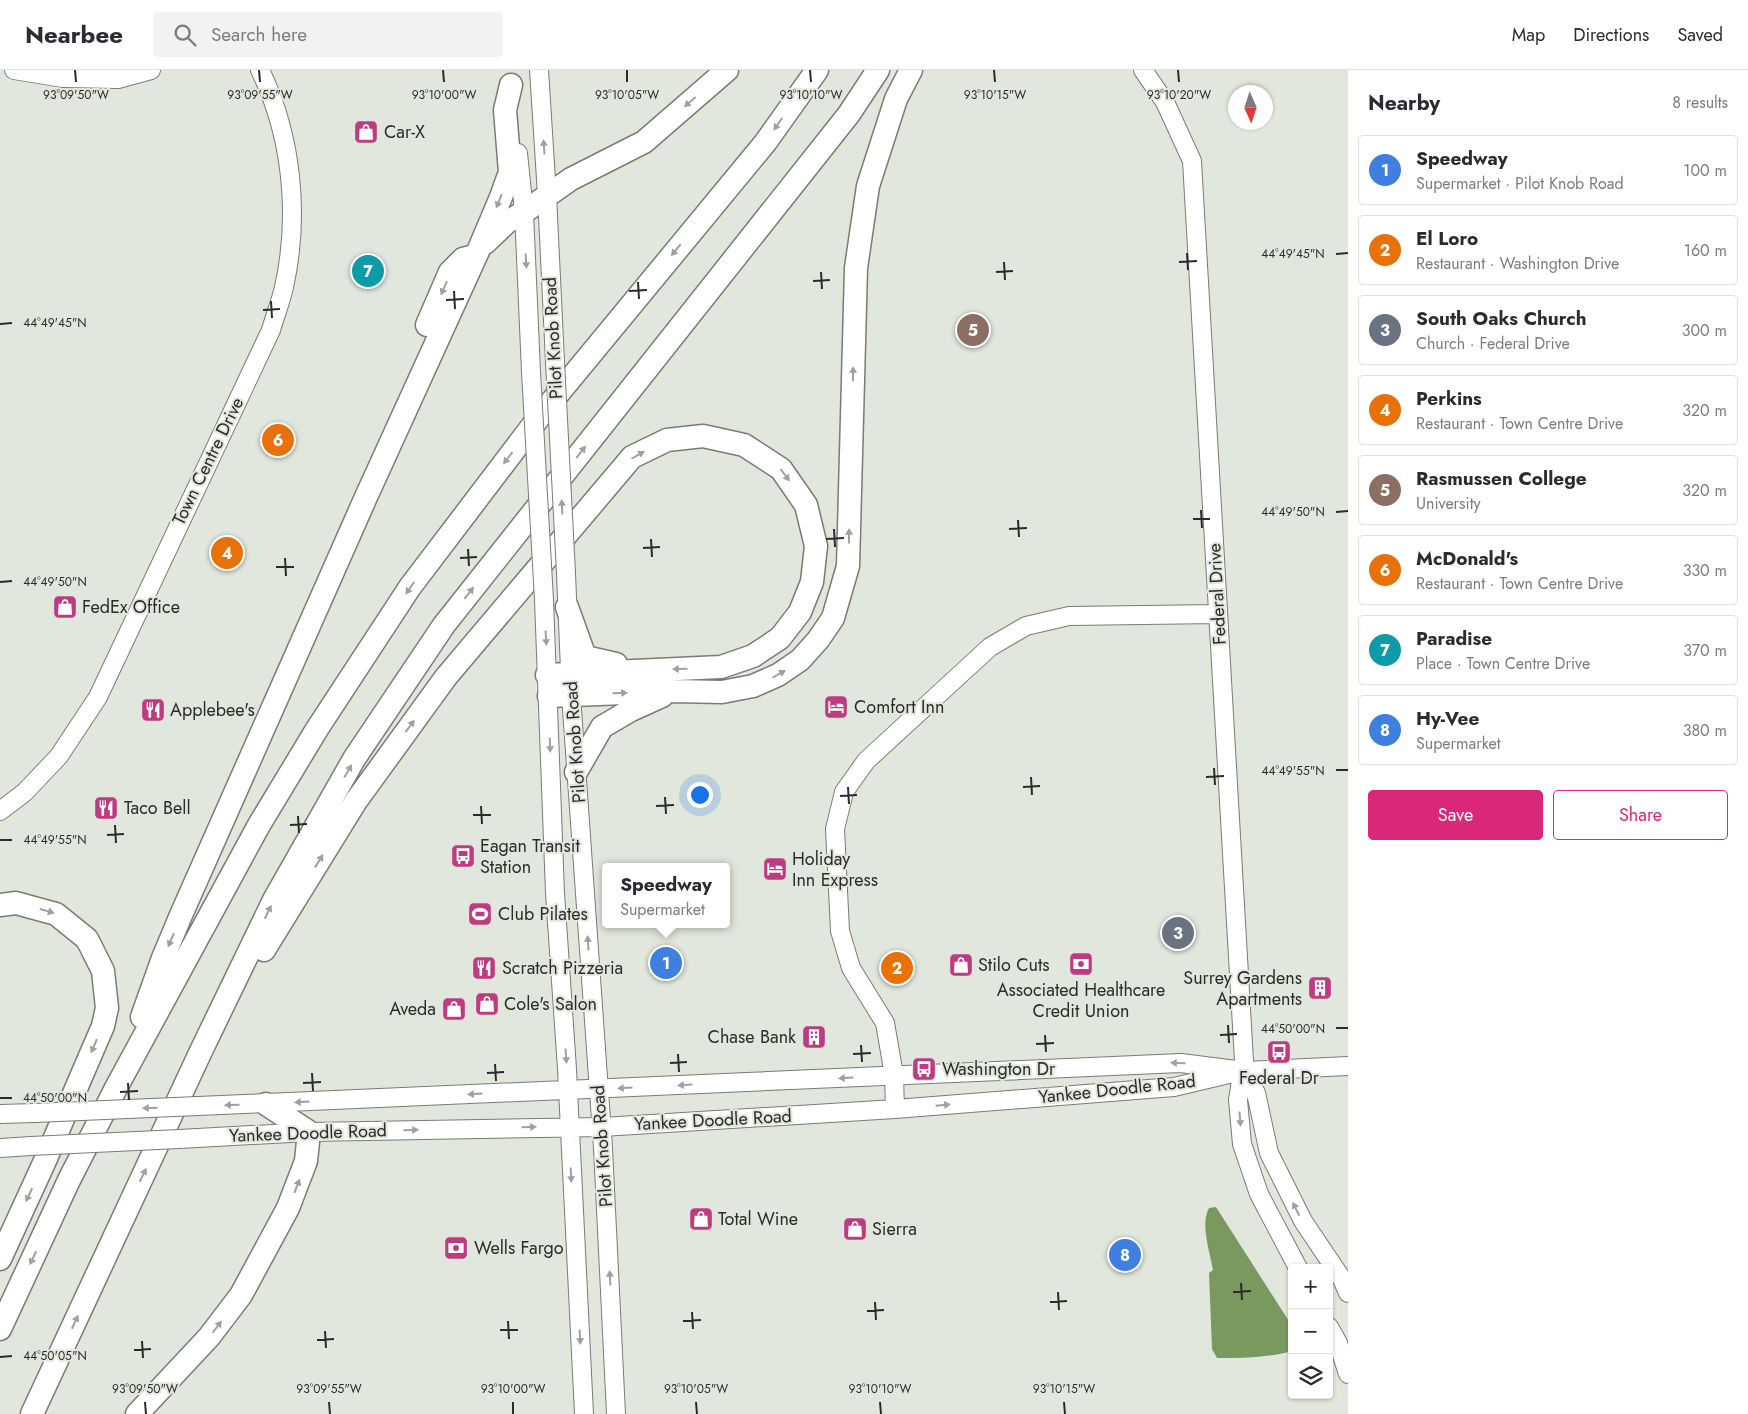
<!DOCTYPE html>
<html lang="en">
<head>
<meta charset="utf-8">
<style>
	body { margin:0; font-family:Jost,sans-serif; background:#f2f2f3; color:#2b2b33 }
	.controls { position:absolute; right:15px; bottom:15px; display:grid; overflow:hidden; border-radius:5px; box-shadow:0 1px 4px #0004 }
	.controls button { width:45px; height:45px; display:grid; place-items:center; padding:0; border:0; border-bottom:1px solid #e1e1e2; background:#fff; color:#2b2b33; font:25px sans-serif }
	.compass { position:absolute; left:1228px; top:15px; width:45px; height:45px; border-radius:50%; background:#fff; box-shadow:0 1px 4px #0004; rotate:177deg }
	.you { position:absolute; left:699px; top:724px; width:18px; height:18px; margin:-12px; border:4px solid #fff; border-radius:50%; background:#1a73e8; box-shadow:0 0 0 8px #1a73e833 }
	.badge { display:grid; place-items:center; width:32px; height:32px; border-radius:50%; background:#db2777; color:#fff; font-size:16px; font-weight:700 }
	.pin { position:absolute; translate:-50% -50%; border:2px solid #fff; box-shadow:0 1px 5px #0006 }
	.popup { position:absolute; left:602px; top:793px; width:128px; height:65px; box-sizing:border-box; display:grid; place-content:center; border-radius:5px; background:#fff; filter:drop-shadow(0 1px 4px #0005); font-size:16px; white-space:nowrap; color:#7c7c81 }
	.popup b { font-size:19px; color:#2b2b33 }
	.popup::after { content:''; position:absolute; left:50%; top:100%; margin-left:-10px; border:10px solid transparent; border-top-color:#fff }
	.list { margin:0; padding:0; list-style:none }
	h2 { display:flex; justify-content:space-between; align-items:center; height:65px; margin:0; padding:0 20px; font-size:21px }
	h2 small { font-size:16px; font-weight:400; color:#7c7c81 }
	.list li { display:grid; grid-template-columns:32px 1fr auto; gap:15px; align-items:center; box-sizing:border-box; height:70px; margin:0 10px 10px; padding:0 10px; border:1px solid #e1e1e2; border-radius:5px }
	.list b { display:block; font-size:19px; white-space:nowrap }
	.list p { margin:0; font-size:16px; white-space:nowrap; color:#7c7c81 }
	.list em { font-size:16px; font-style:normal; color:#7c7c81 }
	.actions { display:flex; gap:10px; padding:15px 20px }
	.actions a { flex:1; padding:11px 0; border:1px solid #db2777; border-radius:5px; text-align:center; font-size:18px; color:#db2777 }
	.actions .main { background:#db2777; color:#fff }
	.icon { flex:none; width:28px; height:28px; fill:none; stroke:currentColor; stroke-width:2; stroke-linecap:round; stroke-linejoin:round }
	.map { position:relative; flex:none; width:1348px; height:1344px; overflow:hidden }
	header { display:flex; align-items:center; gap:30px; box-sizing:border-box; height:70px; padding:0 25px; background:#fff; border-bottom:1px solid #e1e1e2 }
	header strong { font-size:24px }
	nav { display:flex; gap:28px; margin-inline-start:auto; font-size:18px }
	.search { width:350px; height:45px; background:#f2f2f3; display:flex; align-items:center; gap:12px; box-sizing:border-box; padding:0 18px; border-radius:5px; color:#7c7c81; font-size:19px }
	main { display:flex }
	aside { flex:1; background:#fff }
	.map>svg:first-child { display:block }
	.water { fill:#7a995e }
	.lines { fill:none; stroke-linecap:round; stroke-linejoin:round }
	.secondary-casing { stroke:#787c75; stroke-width:20 }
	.highway-casing { stroke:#787c75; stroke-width:25 }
	.secondary { stroke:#fff; stroke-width:18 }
	.highway { stroke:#fff; stroke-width:22 }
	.secondary-bridge-casing { stroke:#787c75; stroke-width:20; stroke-linecap:butt }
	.secondary-bridge { stroke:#fff; stroke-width:18 }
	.oneway { fill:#a0a09f }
	.ticks { fill:none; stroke:#2b2c29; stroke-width:2 }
	.labels { text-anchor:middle; stroke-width:4; stroke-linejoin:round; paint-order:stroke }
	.poi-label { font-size:18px; fill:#2b2c29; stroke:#e2e7de; text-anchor:start }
	.street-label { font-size:18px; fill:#2b2c29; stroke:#e2e7de }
	.ticks-label { font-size:12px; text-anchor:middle; fill:#2b2c29; stroke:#e2e7de; stroke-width:4; stroke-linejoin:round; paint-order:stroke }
</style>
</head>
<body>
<header>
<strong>Nearbee</strong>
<div class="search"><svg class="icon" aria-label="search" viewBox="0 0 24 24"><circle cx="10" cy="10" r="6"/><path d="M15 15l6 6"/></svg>Search here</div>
<nav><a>Map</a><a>Directions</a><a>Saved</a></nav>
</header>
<main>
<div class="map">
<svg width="1348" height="1344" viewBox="0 0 1348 1344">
	<rect width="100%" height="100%" fill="#e2e7de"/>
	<path class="water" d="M 1216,1137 L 1292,1256 L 1292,1281 C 1267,1288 1242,1288 1217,1288 L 1212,1279 L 1209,1203 L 1213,1200 C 1210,1182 1200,1154 1209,1138 Z"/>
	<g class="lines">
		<defs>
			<path id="secondary" d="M 14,0 L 63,8 L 118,9 L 151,0
				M 539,0 L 547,125 L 555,292
				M 1143,0 L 1165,32 L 1192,91 L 1244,991 L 1238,1030 L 1242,1074 L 1259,1124 L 1298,1198
				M 518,83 L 524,142 L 531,302
				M 566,503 L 571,625 L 603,1078 L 616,1344
				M 544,530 L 555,823 L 567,999 L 584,1344
				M 0,741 L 25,722 L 59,686 L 98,627 L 271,260 C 275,246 281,231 284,217 C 300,145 292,66 260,0
				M 1244,1001 L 1256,1023 L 1269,1083 L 1303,1151 L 1342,1209 L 1348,1223
				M 198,1036 L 1181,993 L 1244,1001 L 1348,996
				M 895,1039 L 894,1005 L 885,953 L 851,898 L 840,861 L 835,759 L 844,722 L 866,691 L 990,577 L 1026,556 L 1069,546 L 1218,544
				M 0,1044 L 35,1043
				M 179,1069 L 309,1062 L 602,1057 L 895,1039 L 1174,1017 L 1233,1003
				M 0,1078 L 31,1076
				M 1329,1257 L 1338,1273 L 1348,1304"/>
			<path id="highway" d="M 485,173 L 507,152 L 524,142 L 571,109 L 644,72 L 727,0
				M 427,255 L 450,202 L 463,189 L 475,186
				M 567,537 L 585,587 L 616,594
				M 549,626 L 674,621 L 722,622 L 753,616 L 778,605 L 800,590 L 818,570 L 833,548 L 848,496 L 856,198 L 868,116 L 896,29 L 911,0
				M 576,702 L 602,657 L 631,640 L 662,626
				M 0,835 L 16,833 L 56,844 L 87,869 L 103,901 L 107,938 L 103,956 L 44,1093 L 0,1189
				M 264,880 L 356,731 L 446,607 L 632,387 L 667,370 L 703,366 L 744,375 L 781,399 L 806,435 L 816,476 L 812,512 L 800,542 L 780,568 L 753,586 L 721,597 L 547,605
				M 142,947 L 163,888 L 181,845 L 366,427 L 479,179 L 501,127 L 510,102 L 505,40 L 511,15
				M 0,1259 L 69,1110 L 116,1018 L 259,755 L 317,659 L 410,517 L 543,342 L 765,73 L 817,0
				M 32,1344 L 201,981 L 274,830 L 354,689 L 444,555 L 849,44 L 878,0
				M 137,1344 L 209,1267 L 241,1225 L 288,1138 L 306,1091 L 309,1062 L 266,1034"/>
		</defs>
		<use href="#secondary" class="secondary-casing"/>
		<use href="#highway" class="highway-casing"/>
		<use href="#secondary" class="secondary"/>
		<use href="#highway" class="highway"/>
		<defs>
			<path id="secondary-bridge" d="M 555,292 L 566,503
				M 531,302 L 544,530
				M 35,1043 L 198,1036
				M 31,1076 L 179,1069"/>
		</defs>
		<use href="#secondary-bridge" class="secondary-bridge-casing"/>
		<use href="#secondary-bridge" class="secondary-bridge"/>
	</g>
	<defs><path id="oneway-solid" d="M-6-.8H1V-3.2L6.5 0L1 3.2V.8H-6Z" transform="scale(1.25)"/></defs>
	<g class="oneway">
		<use href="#oneway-solid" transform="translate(690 32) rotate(139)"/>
		<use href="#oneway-solid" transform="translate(778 54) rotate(125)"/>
		<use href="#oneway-solid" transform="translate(544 77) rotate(-94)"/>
		<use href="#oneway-solid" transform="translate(499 131) rotate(112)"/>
		<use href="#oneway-solid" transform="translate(676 180) rotate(129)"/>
		<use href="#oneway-solid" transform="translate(526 191) rotate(87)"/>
		<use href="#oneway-solid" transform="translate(444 218) rotate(114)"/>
		<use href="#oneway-solid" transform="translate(853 304) rotate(-89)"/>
		<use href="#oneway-solid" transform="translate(581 382) rotate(-52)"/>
		<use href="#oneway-solid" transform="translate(638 385) rotate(-30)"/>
		<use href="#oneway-solid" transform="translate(508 388) rotate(127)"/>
		<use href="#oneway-solid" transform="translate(785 405) rotate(53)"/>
		<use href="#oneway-solid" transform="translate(562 437) rotate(-93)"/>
		<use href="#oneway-solid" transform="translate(849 466) rotate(-89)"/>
		<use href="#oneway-solid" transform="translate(410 518) rotate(125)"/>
		<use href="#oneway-solid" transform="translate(469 523) rotate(-52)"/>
		<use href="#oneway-solid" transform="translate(546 568) rotate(87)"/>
		<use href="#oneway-solid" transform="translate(680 599) rotate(178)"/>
		<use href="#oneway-solid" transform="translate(779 604) rotate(-30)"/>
		<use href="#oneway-solid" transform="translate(620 623) rotate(-2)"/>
		<use href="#oneway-solid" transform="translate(410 656) rotate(-54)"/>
		<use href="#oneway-solid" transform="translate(550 675) rotate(88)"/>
		<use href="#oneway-solid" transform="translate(348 701) rotate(-60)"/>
		<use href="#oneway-solid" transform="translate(319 791) rotate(-58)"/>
		<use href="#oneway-solid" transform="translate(47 841) rotate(16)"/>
		<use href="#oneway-solid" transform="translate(268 842) rotate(-64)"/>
		<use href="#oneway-solid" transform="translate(171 870) rotate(113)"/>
		<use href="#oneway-solid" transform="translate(588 873) rotate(-94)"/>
		<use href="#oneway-solid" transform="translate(94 976) rotate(113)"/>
		<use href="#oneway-solid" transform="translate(566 986) rotate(86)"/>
		<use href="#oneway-solid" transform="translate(1178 993) rotate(-179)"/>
		<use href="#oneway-solid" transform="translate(846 1008) rotate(177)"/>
		<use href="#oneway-solid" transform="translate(685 1015) rotate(177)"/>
		<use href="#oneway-solid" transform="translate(625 1018) rotate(177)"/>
		<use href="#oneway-solid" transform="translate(475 1024) rotate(177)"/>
		<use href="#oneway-solid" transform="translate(302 1032) rotate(177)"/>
		<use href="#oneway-solid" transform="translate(232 1035) rotate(178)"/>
		<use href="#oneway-solid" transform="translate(943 1035) rotate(-5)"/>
		<use href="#oneway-solid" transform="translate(150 1038) rotate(178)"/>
		<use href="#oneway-solid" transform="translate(1240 1049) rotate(86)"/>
		<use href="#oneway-solid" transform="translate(529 1057) rotate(-1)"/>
		<use href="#oneway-solid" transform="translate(411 1060) rotate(-1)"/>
		<use href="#oneway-solid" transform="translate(143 1105) rotate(-65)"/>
		<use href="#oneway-solid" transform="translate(571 1105) rotate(87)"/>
		<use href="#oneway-solid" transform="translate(297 1116) rotate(-69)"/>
		<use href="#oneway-solid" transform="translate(29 1125) rotate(115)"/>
		<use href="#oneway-solid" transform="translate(1296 1139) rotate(-116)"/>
		<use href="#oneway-solid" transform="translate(33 1188) rotate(115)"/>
		<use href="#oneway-solid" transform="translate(610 1208) rotate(-93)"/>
		<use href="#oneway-solid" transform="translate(75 1252) rotate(-65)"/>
		<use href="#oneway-solid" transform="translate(217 1257) rotate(-53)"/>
		<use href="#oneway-solid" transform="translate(580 1267) rotate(87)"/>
	</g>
	<path class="ticks" d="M 75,0 L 76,12M 259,0 L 260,12M 443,0 L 444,12M 627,0 L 627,12M 810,0 L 811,12M 994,0 L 995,12M 1178,0 L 1179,12M 1187,183 L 1188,200M 1336,184 L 1348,183M 1004,192 L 1005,210M 1179,192 L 1197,191M 821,202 L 822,219M 996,202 L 1013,201M 813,211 L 830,210M 638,212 L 639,229M 454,221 L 455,239M 629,221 L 647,220M 446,230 L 464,229M 271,231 L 272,248M 263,240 L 280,239M 0,254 L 12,253M 1201,440 L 1202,458M 1336,442 L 1348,441M 1193,449 L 1210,449M 1018,450 L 1019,467M 834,459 L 835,477M 1009,459 L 1027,458M 651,469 L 652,487M 826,469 L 844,468M 643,478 L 660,477M 468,479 L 469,496M 285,488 L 286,506M 460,488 L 477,487M 276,497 L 294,497M 0,512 L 12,511M 1214,698 L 1215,715M 1336,700 L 1348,700M 1031,707 L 1032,725M 1206,707 L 1224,706M 848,717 L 849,734M 1023,717 L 1040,716M 840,726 L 857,725M 665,727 L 666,744M 481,736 L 482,754M 656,736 L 674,735M 473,745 L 491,745M 298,746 L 299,763M 115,755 L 116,773M 290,755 L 307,754M 107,765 L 124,764M 0,770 L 12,770M 1228,955 L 1229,973M 1336,958 L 1348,958M 1045,965 L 1046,982M 1220,965 L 1237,964M 1036,974 L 1054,973M 861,975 L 862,992M 678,984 L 679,1002M 853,984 L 871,983M 670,993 L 687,992M 495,994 L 496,1011M 312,1003 L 313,1021M 487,1003 L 504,1002M 128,1013 L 129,1030M 303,1013 L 321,1012M 120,1022 L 138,1021M 0,1028 L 12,1028M 1241,1213 L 1242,1230M 1058,1222 L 1059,1240M 1233,1222 L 1251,1221M 875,1232 L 876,1250M 1050,1232 L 1067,1231M 867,1241 L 884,1240M 692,1242 L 693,1259M 508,1251 L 509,1269M 683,1251 L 701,1250M 500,1260 L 518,1260M 325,1261 L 326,1278M 317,1270 L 334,1269M 142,1271 L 143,1288M 134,1280 L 151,1279M 0,1287 L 12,1286M 145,1332 L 146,1344M 329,1332 L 330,1344M 513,1332 L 513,1344M 696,1332 L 697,1344M 880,1332 L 881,1344M 1064,1332 L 1065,1344"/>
	<defs>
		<symbol id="shop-square" viewBox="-11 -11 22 22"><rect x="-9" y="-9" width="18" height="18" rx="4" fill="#bf3b81" stroke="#e2e7de"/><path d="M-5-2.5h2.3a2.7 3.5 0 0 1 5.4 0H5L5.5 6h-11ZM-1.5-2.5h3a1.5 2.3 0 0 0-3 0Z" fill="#fff"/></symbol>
		<symbol id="hotel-square" viewBox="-11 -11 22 22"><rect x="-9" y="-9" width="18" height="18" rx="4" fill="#bf3b81" stroke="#e2e7de"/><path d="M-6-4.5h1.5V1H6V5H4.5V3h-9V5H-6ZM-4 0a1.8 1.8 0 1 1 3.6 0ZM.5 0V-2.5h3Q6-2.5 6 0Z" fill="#fff"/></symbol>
		<symbol id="restaurant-square" viewBox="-11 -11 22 22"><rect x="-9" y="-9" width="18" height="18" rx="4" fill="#bf3b81" stroke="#e2e7de"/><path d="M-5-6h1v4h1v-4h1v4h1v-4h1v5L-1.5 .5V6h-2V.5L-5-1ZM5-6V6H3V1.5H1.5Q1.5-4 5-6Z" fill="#fff"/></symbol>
		<symbol id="bus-square" viewBox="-11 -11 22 22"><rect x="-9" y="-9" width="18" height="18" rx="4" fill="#bf3b81" stroke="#e2e7de"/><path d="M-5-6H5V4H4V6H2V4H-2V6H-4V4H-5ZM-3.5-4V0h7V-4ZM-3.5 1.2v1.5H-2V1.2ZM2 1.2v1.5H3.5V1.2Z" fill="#fff"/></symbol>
		<symbol id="stadium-square" viewBox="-11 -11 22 22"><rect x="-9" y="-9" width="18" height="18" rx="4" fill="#bf3b81" stroke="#e2e7de"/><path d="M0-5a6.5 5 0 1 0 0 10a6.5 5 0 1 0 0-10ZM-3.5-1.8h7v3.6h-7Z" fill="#fff"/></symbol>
		<symbol id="bank-square" viewBox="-11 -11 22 22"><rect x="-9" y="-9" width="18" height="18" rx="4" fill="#bf3b81" stroke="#e2e7de"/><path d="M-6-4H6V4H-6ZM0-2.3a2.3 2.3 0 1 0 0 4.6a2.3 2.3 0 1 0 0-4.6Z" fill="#fff"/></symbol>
		<symbol id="building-square" viewBox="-11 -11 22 22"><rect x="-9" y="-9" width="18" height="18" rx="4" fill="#bf3b81" stroke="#e2e7de"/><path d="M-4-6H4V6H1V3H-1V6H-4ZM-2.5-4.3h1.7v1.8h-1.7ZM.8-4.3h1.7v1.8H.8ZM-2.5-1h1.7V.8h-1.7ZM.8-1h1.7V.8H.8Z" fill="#fff"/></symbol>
	</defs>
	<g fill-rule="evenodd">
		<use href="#shop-square" x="352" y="48" width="28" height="28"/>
		<use href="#shop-square" x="51" y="523" width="28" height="28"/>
		<use href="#hotel-square" x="822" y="623" width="28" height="28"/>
		<use href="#restaurant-square" x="139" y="626" width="28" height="28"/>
		<use href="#restaurant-square" x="92" y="724" width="28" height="28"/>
		<use href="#bus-square" x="449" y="772" width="28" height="28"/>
		<use href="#hotel-square" x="761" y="785" width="28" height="28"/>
		<use href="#stadium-square" x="466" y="830" width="28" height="28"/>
		<use href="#bank-square" x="1067" y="880" width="28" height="28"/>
		<use href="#shop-square" x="947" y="881" width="28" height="28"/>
		<use href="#restaurant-square" x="470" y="884" width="28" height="28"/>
		<use href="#building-square" x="1306" y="904" width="28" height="28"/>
		<use href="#shop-square" x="473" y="920" width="28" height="28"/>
		<use href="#shop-square" x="440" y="925" width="28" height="28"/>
		<use href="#building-square" x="800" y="953" width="28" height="28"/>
		<use href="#bus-square" x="1265" y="968" width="28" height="28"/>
		<use href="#bus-square" x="910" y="985" width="28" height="28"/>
		<use href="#shop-square" x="687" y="1135" width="28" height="28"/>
		<use href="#shop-square" x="841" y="1145" width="28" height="28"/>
		<use href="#bank-square" x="442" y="1164" width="28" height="28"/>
	</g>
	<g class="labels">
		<g class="poi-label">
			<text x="384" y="68">Car-X</text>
			<text x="82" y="543">FedEx Office</text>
			<text x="854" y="643">Comfort Inn</text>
			<text x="170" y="646">Applebee's</text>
			<text x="124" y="744">Taco Bell</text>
			<text x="480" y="782">Eagan Transit<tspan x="480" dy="21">Station</tspan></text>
			<text x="792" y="795">Holiday<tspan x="792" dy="21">Inn Express</tspan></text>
			<text x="498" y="850">Club Pilates</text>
			<text x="978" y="901">Stilo Cuts</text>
			<text x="502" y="904">Scratch Pizzeria</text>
			<text x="1302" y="914" text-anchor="end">Surrey Gardens<tspan x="1302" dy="21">Apartments</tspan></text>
			<text x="1081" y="926" text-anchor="middle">Associated Healthcare<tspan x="1081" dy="21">Credit Union</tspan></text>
			<text x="504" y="940">Cole's Salon</text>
			<text x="436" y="945" text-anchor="end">Aveda</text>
			<text x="796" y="973" text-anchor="end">Chase Bank</text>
			<text x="942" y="1005">Washington Dr</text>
			<text x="1279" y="1014" text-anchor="middle">Federal Dr</text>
			<text x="718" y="1155">Total Wine</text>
			<text x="872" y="1165">Sierra</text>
			<text x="474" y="1184">Wells Fargo</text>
		</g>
		<g class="street-label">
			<text transform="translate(553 268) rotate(-93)" y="6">Pilot Knob Road</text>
			<text transform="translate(208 391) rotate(-64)" y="6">Town Centre Drive</text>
			<text transform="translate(1217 524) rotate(-93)" y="6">Federal Drive</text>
			<text transform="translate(575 672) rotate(-94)" y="6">Pilot Knob Road</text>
			<text transform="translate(1117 1019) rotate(-6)" y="6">Yankee Doodle Road</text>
			<text transform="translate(713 1050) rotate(-3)" y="6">Yankee Doodle Road</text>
			<text transform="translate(308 1063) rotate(-2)" y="6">Yankee Doodle Road</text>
			<text transform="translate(602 1076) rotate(-94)" y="6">Pilot Knob Road</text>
		</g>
	</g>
	<g class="ticks-label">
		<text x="76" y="29">93°09'50"W</text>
		<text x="260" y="29">93°09'55"W</text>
		<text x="444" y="29">93°10'00"W</text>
		<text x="627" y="29">93°10'05"W</text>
		<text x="811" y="29">93°10'10"W</text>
		<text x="995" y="29">93°10'15"W</text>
		<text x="1179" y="29">93°10'20"W</text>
		<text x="1293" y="188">44°49'45"N</text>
		<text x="55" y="257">44°49'45"N</text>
		<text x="1293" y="446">44°49'50"N</text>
		<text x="55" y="516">44°49'50"N</text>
		<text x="1293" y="705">44°49'55"N</text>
		<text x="55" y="774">44°49'55"N</text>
		<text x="1293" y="963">44°50'00"N</text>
		<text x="55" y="1032">44°50'00"N</text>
		<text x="55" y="1290">44°50'05"N</text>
		<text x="145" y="1323">93°09'50"W</text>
		<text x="329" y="1323">93°09'55"W</text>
		<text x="513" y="1323">93°10'00"W</text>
		<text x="696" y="1323">93°10'05"W</text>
		<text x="880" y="1323">93°10'10"W</text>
		<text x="1064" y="1323">93°10'15"W</text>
	</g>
</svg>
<div class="controls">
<button>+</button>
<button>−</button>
<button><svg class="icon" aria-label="layers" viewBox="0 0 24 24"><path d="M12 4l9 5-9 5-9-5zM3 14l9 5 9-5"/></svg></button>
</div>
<svg class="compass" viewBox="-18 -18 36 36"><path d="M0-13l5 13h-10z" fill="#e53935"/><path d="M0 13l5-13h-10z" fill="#7c7c81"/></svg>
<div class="you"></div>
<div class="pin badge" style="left:666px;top:893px;background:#3f7fe0">1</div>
<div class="popup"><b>Speedway</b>Supermarket</div>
<div class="pin badge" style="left:897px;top:898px;background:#e8710a">2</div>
<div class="pin badge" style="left:1178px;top:863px;background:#6b7280">3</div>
<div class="pin badge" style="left:227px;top:483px;background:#e8710a">4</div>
<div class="pin badge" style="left:973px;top:260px;background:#8d6e63">5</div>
<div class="pin badge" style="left:278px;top:370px;background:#e8710a">6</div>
<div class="pin badge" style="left:368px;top:201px;background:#0f9aa8">7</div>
<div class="pin badge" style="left:1125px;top:1185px;background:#3f7fe0">8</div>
</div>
<aside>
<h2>Nearby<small>8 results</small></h2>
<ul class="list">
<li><span class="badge" style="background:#3f7fe0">1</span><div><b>Speedway</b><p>Supermarket · Pilot Knob Road</p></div><em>100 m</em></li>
<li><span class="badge" style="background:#e8710a">2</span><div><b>El Loro</b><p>Restaurant · Washington Drive</p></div><em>160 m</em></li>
<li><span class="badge" style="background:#6b7280">3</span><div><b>South Oaks Church</b><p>Church · Federal Drive</p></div><em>300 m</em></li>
<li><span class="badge" style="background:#e8710a">4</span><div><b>Perkins</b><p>Restaurant · Town Centre Drive</p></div><em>320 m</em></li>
<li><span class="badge" style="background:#8d6e63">5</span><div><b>Rasmussen College</b><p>University</p></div><em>320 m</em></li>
<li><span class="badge" style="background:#e8710a">6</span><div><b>McDonald's</b><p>Restaurant · Town Centre Drive</p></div><em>330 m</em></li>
<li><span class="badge" style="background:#0f9aa8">7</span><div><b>Paradise</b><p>Place · Town Centre Drive</p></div><em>370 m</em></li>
<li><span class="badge" style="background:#3f7fe0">8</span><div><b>Hy-Vee</b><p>Supermarket</p></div><em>380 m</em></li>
</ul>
<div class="actions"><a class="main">Save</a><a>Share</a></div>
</aside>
</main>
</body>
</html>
